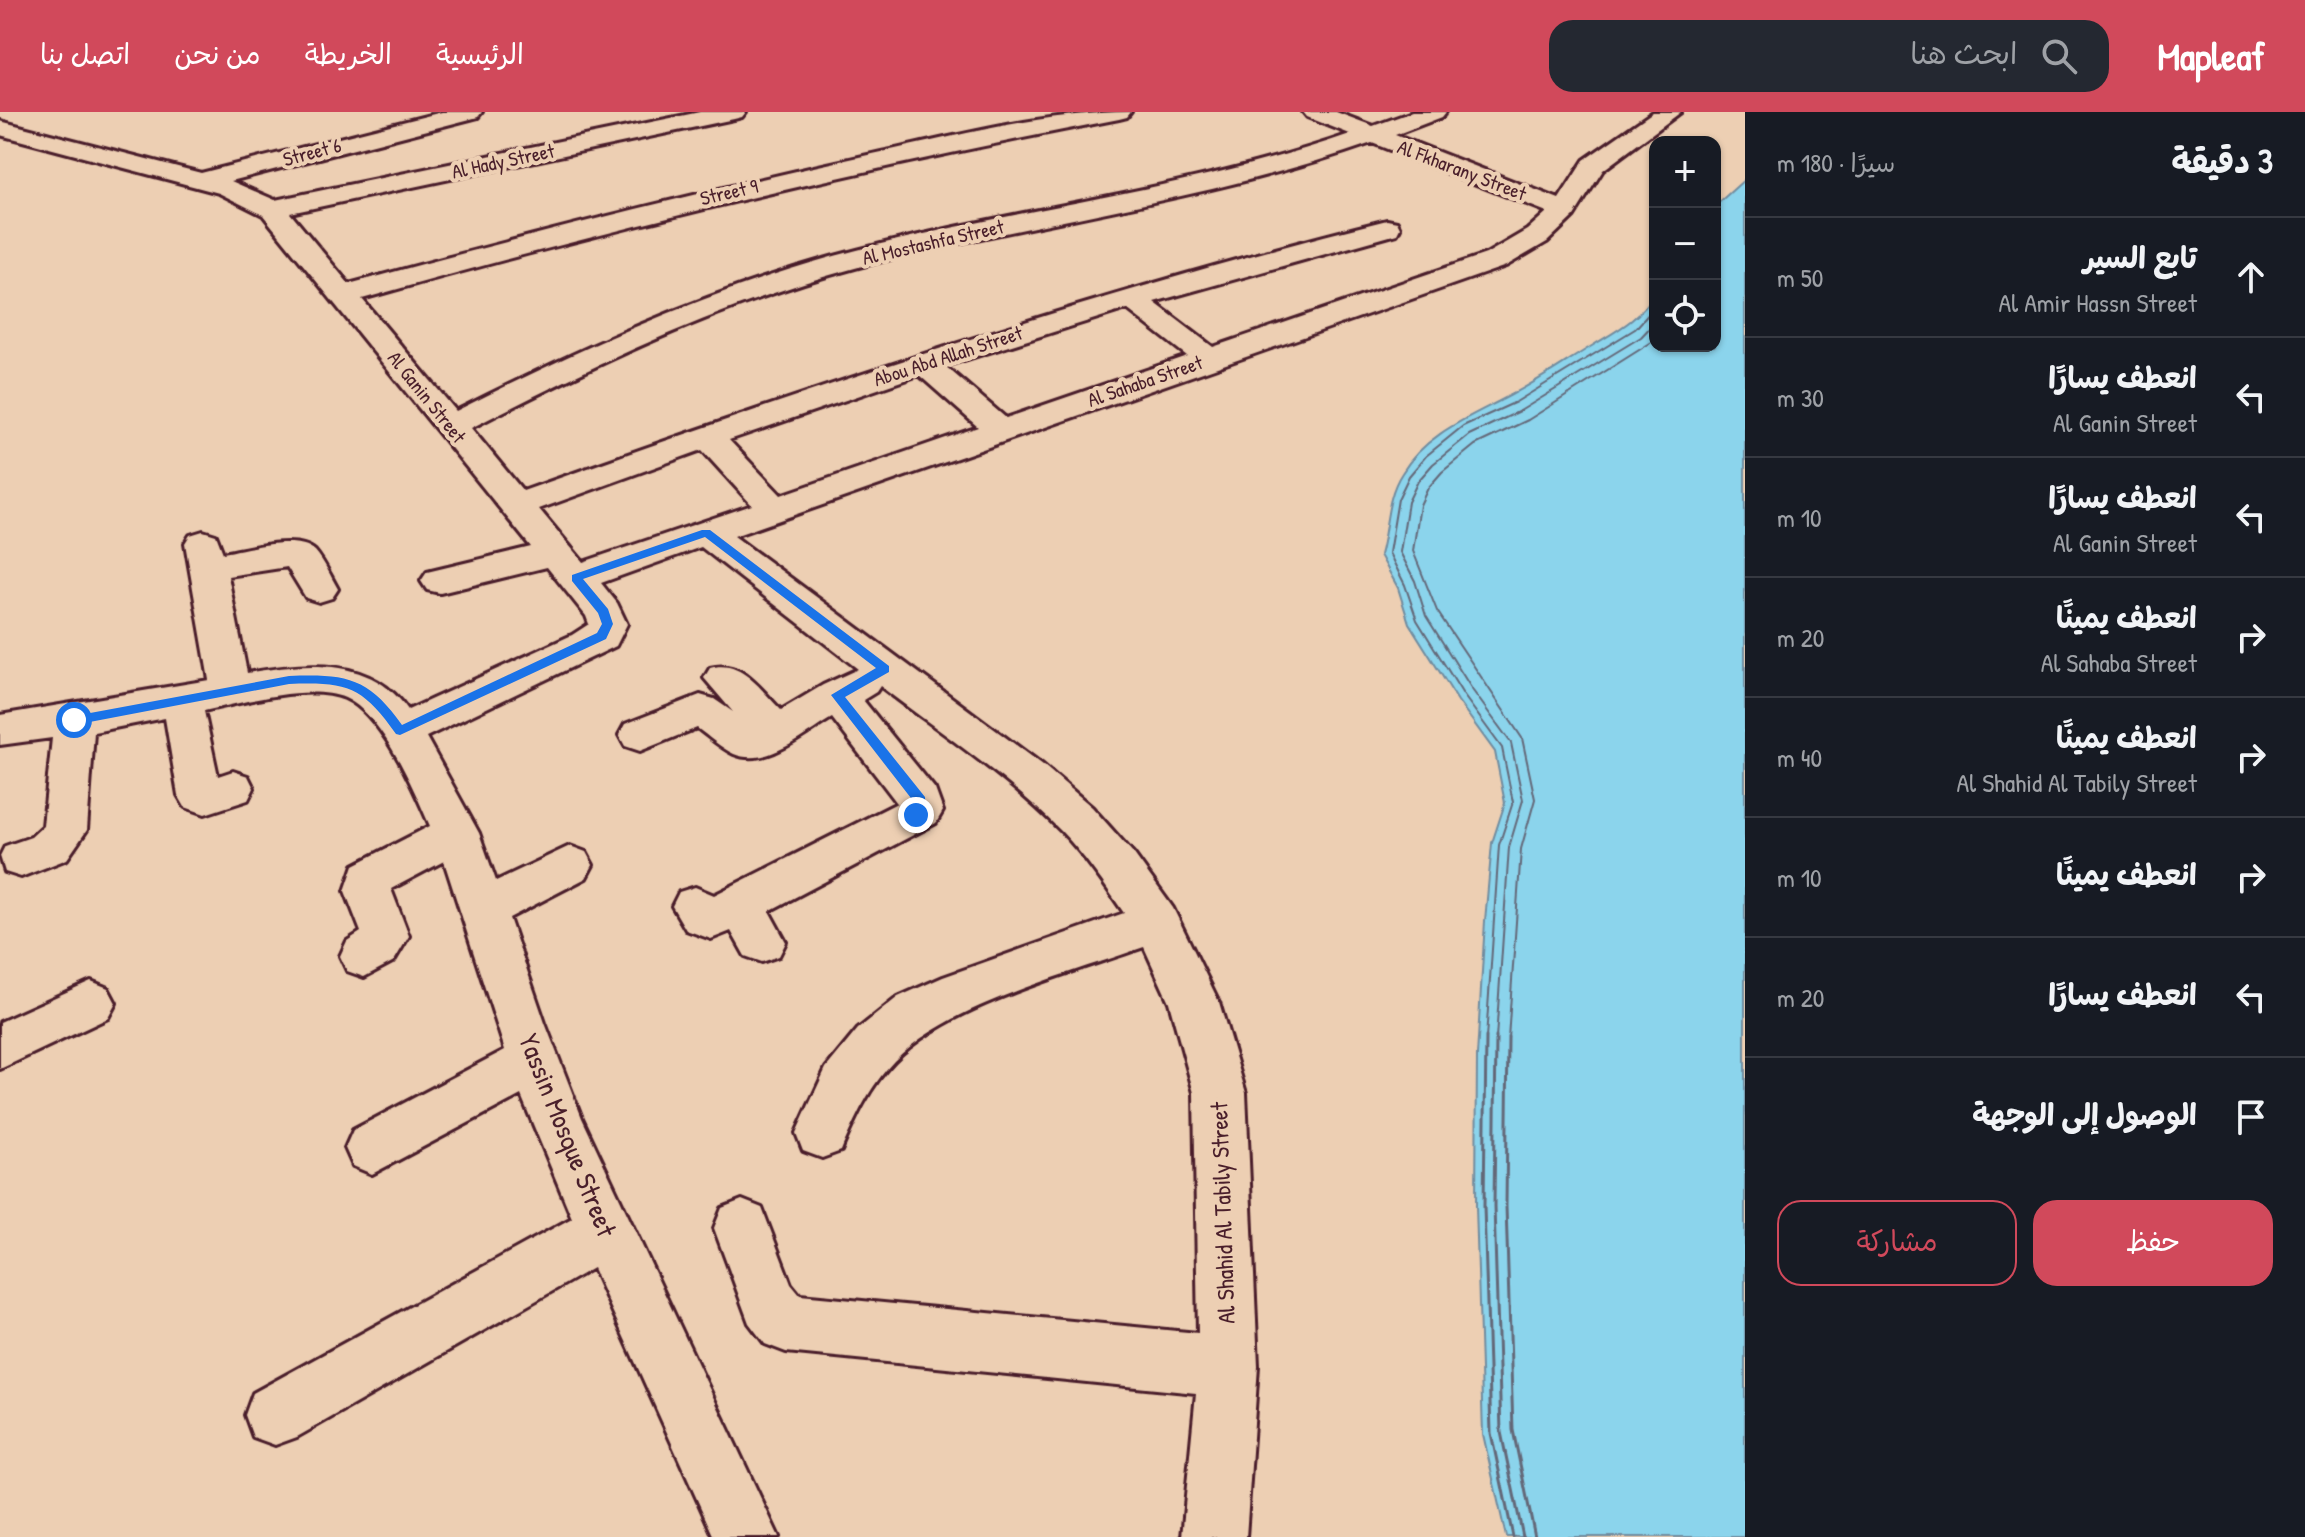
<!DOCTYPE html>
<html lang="ar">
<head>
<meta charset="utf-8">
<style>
	body { margin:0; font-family:"Patrick Hand","Playpen Sans Arabic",sans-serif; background:#242831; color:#f1f3f6; direction:rtl }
	.controls { position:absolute; right:24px; top:24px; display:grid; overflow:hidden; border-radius:16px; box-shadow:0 2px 6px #0004 }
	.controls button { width:72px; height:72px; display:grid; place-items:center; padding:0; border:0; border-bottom:2px solid #363941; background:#171b24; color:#f1f3f6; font:40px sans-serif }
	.stop { position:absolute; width:24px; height:24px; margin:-18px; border:6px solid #1a73e8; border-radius:50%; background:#fff }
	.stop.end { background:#1a73e8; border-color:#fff; box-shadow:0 2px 8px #0008 }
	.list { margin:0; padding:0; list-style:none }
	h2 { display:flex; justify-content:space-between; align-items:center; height:104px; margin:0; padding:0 32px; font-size:34px }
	h2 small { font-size:26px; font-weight:400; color:#9ea1a6 }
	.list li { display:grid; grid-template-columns:52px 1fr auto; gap:24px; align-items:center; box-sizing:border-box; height:120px; padding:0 32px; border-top:2px solid #363941 }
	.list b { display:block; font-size:30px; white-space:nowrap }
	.list p { margin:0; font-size:26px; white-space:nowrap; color:#9ea1a6 }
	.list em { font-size:26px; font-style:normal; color:#9ea1a6 }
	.actions { display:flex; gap:16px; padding:24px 32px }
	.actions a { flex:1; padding:18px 0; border:2px solid #d1495b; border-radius:24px; text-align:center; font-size:28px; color:#d1495b }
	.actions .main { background:#d1495b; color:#fff }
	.icon { flex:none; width:44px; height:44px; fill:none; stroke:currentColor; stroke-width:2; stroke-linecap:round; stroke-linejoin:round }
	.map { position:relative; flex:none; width:1745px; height:1425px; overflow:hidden; direction:ltr }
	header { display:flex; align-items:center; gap:48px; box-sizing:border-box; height:112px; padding:0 40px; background:#d1495b; color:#fff }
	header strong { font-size:38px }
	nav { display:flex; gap:44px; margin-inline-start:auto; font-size:28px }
	.search { width:560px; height:72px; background:#242831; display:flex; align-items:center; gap:20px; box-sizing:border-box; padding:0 28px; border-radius:24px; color:#9ea1a6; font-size:30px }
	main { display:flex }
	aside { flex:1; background:#171b24 }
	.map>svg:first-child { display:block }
	.water { fill:#8bd4ec; stroke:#718c9f; stroke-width:2 }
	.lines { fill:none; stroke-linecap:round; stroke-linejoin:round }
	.shore-far1 { stroke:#646778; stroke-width:2 }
	.shore { stroke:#646778; stroke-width:3 }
	.minor-casing { stroke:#4a1f2b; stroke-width:6 }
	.minor { fill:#edcfb3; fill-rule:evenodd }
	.route { fill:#1a73e8 }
	.labels { text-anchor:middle; stroke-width:8; stroke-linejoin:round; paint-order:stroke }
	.far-street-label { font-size:20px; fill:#4a1f2b; stroke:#edcfb3 }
	.street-label { font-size:24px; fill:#4a1f2b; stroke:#edcfb3 }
	.near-street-label { font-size:28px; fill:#4a1f2b; stroke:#edcfb3 }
</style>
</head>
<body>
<header>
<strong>Mapleaf</strong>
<div class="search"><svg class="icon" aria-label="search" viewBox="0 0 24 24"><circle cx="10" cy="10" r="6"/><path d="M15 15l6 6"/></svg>ابحث هنا</div>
<nav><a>الرئيسية</a><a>الخريطة</a><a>من نحن</a><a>اتصل بنا</a></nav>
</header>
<main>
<aside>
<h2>3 دقيقة<small>سيرًا · 180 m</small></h2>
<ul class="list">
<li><svg class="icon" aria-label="ahead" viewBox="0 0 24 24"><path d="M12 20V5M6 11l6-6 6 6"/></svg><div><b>تابع السير</b><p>Al Amir Hassn Street</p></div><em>50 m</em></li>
<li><svg class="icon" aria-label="left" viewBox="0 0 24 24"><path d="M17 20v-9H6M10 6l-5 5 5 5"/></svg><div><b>انعطف يسارًا</b><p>Al Ganin Street</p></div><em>30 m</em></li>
<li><svg class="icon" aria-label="left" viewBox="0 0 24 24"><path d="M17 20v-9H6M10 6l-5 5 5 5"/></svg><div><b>انعطف يسارًا</b><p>Al Ganin Street</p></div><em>10 m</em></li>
<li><svg class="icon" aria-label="right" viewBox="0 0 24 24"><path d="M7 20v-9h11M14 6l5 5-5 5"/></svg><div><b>انعطف يمينًا</b><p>Al Sahaba Street</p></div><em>20 m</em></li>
<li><svg class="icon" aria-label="right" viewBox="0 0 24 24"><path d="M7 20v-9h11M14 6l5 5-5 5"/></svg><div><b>انعطف يمينًا</b><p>Al Shahid Al Tabily Street</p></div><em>40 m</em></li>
<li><svg class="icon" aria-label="right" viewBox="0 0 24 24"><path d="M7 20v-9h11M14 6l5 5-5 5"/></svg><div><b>انعطف يمينًا</b></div><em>10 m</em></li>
<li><svg class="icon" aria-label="left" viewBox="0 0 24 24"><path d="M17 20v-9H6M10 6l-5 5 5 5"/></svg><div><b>انعطف يسارًا</b></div><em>20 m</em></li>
<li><svg class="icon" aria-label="arrive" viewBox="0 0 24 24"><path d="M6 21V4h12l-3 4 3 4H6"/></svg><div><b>الوصول إلى الوجهة</b></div></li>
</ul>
<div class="actions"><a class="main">حفظ</a><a>مشاركة</a></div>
</aside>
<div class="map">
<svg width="1745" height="1425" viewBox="0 0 1745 1425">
	<rect width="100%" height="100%" fill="#edcfb3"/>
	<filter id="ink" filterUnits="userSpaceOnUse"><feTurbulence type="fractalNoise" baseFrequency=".0125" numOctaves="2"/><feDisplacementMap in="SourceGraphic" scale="16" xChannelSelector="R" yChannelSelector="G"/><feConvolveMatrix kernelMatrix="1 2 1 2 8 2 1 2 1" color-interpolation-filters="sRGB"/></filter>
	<g filter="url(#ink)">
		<path class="water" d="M 1745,67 L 1745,1425 L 1506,1425 L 1483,1322 L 1476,1094 L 1477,944 L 1485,809 L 1492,731 L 1505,691 L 1495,640 L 1458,589 L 1409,511 L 1398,476 L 1380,443 C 1388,415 1386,385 1402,361 C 1426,321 1472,304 1511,283 C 1540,268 1567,249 1595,232 C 1618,218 1641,206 1655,181 L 1655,234 L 1715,234 L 1715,94 Z"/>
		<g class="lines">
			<path class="shore-far1" d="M 1486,927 L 1499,733 L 1513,690 L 1502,636 L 1464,584 L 1417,508 L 1405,473 L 1389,441 L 1398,387 L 1409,364 L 1426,344 L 1463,314 L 1516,290 L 1635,217 L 1655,195
				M 1496,927 L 1509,735 L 1523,688 L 1511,631 L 1473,579 L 1426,504 L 1415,469 L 1400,440 L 1408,390 L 1418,369 L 1433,352 L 1469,323 L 1520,299 L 1641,225 L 1655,210
				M 1508,927 L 1521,737 L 1535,687 L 1522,626 L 1437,499 L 1413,439 L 1420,393 L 1428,376 L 1442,360 L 1475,333 L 1528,308 L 1655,228"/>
			<path class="shore" d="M 1486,925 L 1484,1094 L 1491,1321 L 1513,1425
				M 1496,925 L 1494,1094 L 1501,1320 L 1523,1425
				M 1508,925 L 1506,1094 L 1513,1318 L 1535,1425"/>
			<defs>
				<path id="minor" d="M 442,0 L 482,0 L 478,5 L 231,69 L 275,88 L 700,0 L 746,0 L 742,5 L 734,7 L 290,101 L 349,172 C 521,125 694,81 868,43 C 954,25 1042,0 1131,0 L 1127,5 L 1119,7 C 864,56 612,116 362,187 L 456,299 C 577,238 700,182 831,145 C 1003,97 1181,81 1350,22 L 1307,5 L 1303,0 L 1336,0 L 1373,14 L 1412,0 L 1446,0 L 1442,5 L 1395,23 L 1559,87 L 1584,48 L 1653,0 L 1681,0 L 1603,58 L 1574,104 L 1547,130 L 1506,154 L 734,424 L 1043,653 L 1092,695 L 1134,742 L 1173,796 L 1219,890 L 1246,981 L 1258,1254 L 1246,1425 L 1182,1425 L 1196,1281 L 786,1240 L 765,1232 L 749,1211 L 714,1116 L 722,1096 L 742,1088 L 762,1096 L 791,1172 L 800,1183 L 1198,1221 L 1194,981 L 1169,890 L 1144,835 C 1069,862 948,893 894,949 C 869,975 855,1006 841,1039 L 822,1046 L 803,1039 L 796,1021 L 826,956 L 858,917 L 898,885 L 943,865 L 1124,801 C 1105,773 1085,744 1061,719 C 1007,664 940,620 880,574 L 876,580 L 863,588 L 935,677 L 943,699 L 936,711 L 769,799 L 786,830 L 779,844 L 762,850 L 745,844 L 731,819 L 711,827 L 686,818 L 672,794 L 679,780 L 695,775 L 714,783 L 897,691 L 832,606 C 804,622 767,656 734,642 C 721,636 708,624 697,616 L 640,639 L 625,634 L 619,623 L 625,612 L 700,583 L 714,587 L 733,600 L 704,566 L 710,556 C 741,547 760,577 781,598 L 823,573 L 858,557 L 701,435 L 601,471 L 617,491 L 627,512 L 616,534 L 426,625 L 479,721 L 496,769 L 570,734 L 586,740 L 593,753 L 586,766 L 509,806 L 545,911 L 582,1006 L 779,1425 L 714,1425 L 593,1156 L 297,1325 L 275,1333 L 253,1325 L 245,1303 L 253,1281 L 572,1106 L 521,983 L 372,1062 L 353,1054 L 345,1036 L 353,1018 L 505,938 L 444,749 L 391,777 L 409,824 L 394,849 L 364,865 L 347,859 L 340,844 L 347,829 L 361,820 L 345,779 L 354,753 L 430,714 C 414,678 383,603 345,586 C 308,571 242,591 204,599 L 218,664 L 233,659 L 248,664 L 254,676 L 248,688 L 205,702 L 185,695 L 178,683 L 165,606 L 94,620 L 87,718 L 67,747 L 21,765 L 5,760 L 0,744 L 5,734 L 31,725 L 43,714 L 52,626 L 0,633 L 0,603 L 209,568 L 185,431 L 190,423 L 203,419 L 216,423 L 223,441 C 246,437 297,422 315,439 C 324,449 331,465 338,477 L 332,486 L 319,490 L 306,486 L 287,455 L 228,464 L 247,561 C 304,551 371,544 408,598 L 572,523 L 589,512 L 586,504 L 547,455 L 440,481 L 427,478 L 421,469 L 427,460 L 531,435 L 263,103 L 219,81 L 0,23 L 0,9 L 201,61 ZM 1372,31 L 1547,100 L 1527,118 L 1486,142 L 1213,235 L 1154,190 L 1397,122 L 1400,116 L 1397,110 L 1387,108 C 1094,181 807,278 523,379 L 471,316 C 594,253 721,192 855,156 C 1027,110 1204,90 1372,31 ZM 1127,197 L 1187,244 L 1006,306 L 945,254 ZM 919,263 L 978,315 L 781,383 L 729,328 ZM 702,338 L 752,393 L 583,450 L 539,397 Z
					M 91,869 L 108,876 L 116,891 L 108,906 L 0,957 L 0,910 Z"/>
			</defs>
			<use href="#minor" class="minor-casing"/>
			<use href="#minor" class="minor"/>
		</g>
	</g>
	<path class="route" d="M 702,418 L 710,418 L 889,554 L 889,560 L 845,585 L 925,685 L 926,703 L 916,708 L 911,707 L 910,703 L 915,697 L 914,690 L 831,583 L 876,556 L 705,425 L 583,467 L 608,497 L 613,512 L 606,527 L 400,623 L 396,622 C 362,574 347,570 289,572 L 74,613 L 68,608 L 74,604 L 289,564 C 346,562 368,565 402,613 L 597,521 L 602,512 L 598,501 L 572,469 L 572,463 Z"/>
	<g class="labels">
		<g class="far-street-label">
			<text transform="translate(312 40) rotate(-15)" y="7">Street 6</text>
			<text transform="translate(503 49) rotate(-12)" y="7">Al Hady Street</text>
			<text transform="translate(1462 58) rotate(21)" y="7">Al Fkharany Street</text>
			<text transform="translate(729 80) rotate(-13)" y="7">Street 9</text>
			<text transform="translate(933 130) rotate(-13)" y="7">Al Mostashfa Street</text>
			<text transform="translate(948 244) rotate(-18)" y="7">Abou Abd Allah Street</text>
			<text transform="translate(1145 269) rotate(-19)" y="7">Al Sahaba Street</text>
			<text transform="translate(427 285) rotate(51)" y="7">Al Ganin Street</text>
		</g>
		<g class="street-label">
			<text transform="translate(1223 1101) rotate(-92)" y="8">Al Shahid Al Tabily Street</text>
		</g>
		<g class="near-street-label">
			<text transform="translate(568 1023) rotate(68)" y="10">Yassin Mosque Street</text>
		</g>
	</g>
</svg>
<div class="controls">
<button>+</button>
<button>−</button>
<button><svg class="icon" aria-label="locate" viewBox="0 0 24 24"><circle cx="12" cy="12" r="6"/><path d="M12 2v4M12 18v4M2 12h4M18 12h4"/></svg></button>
</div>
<div class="stop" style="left:74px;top:608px"></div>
<div class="stop end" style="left:916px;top:703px"></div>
</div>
</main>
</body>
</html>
